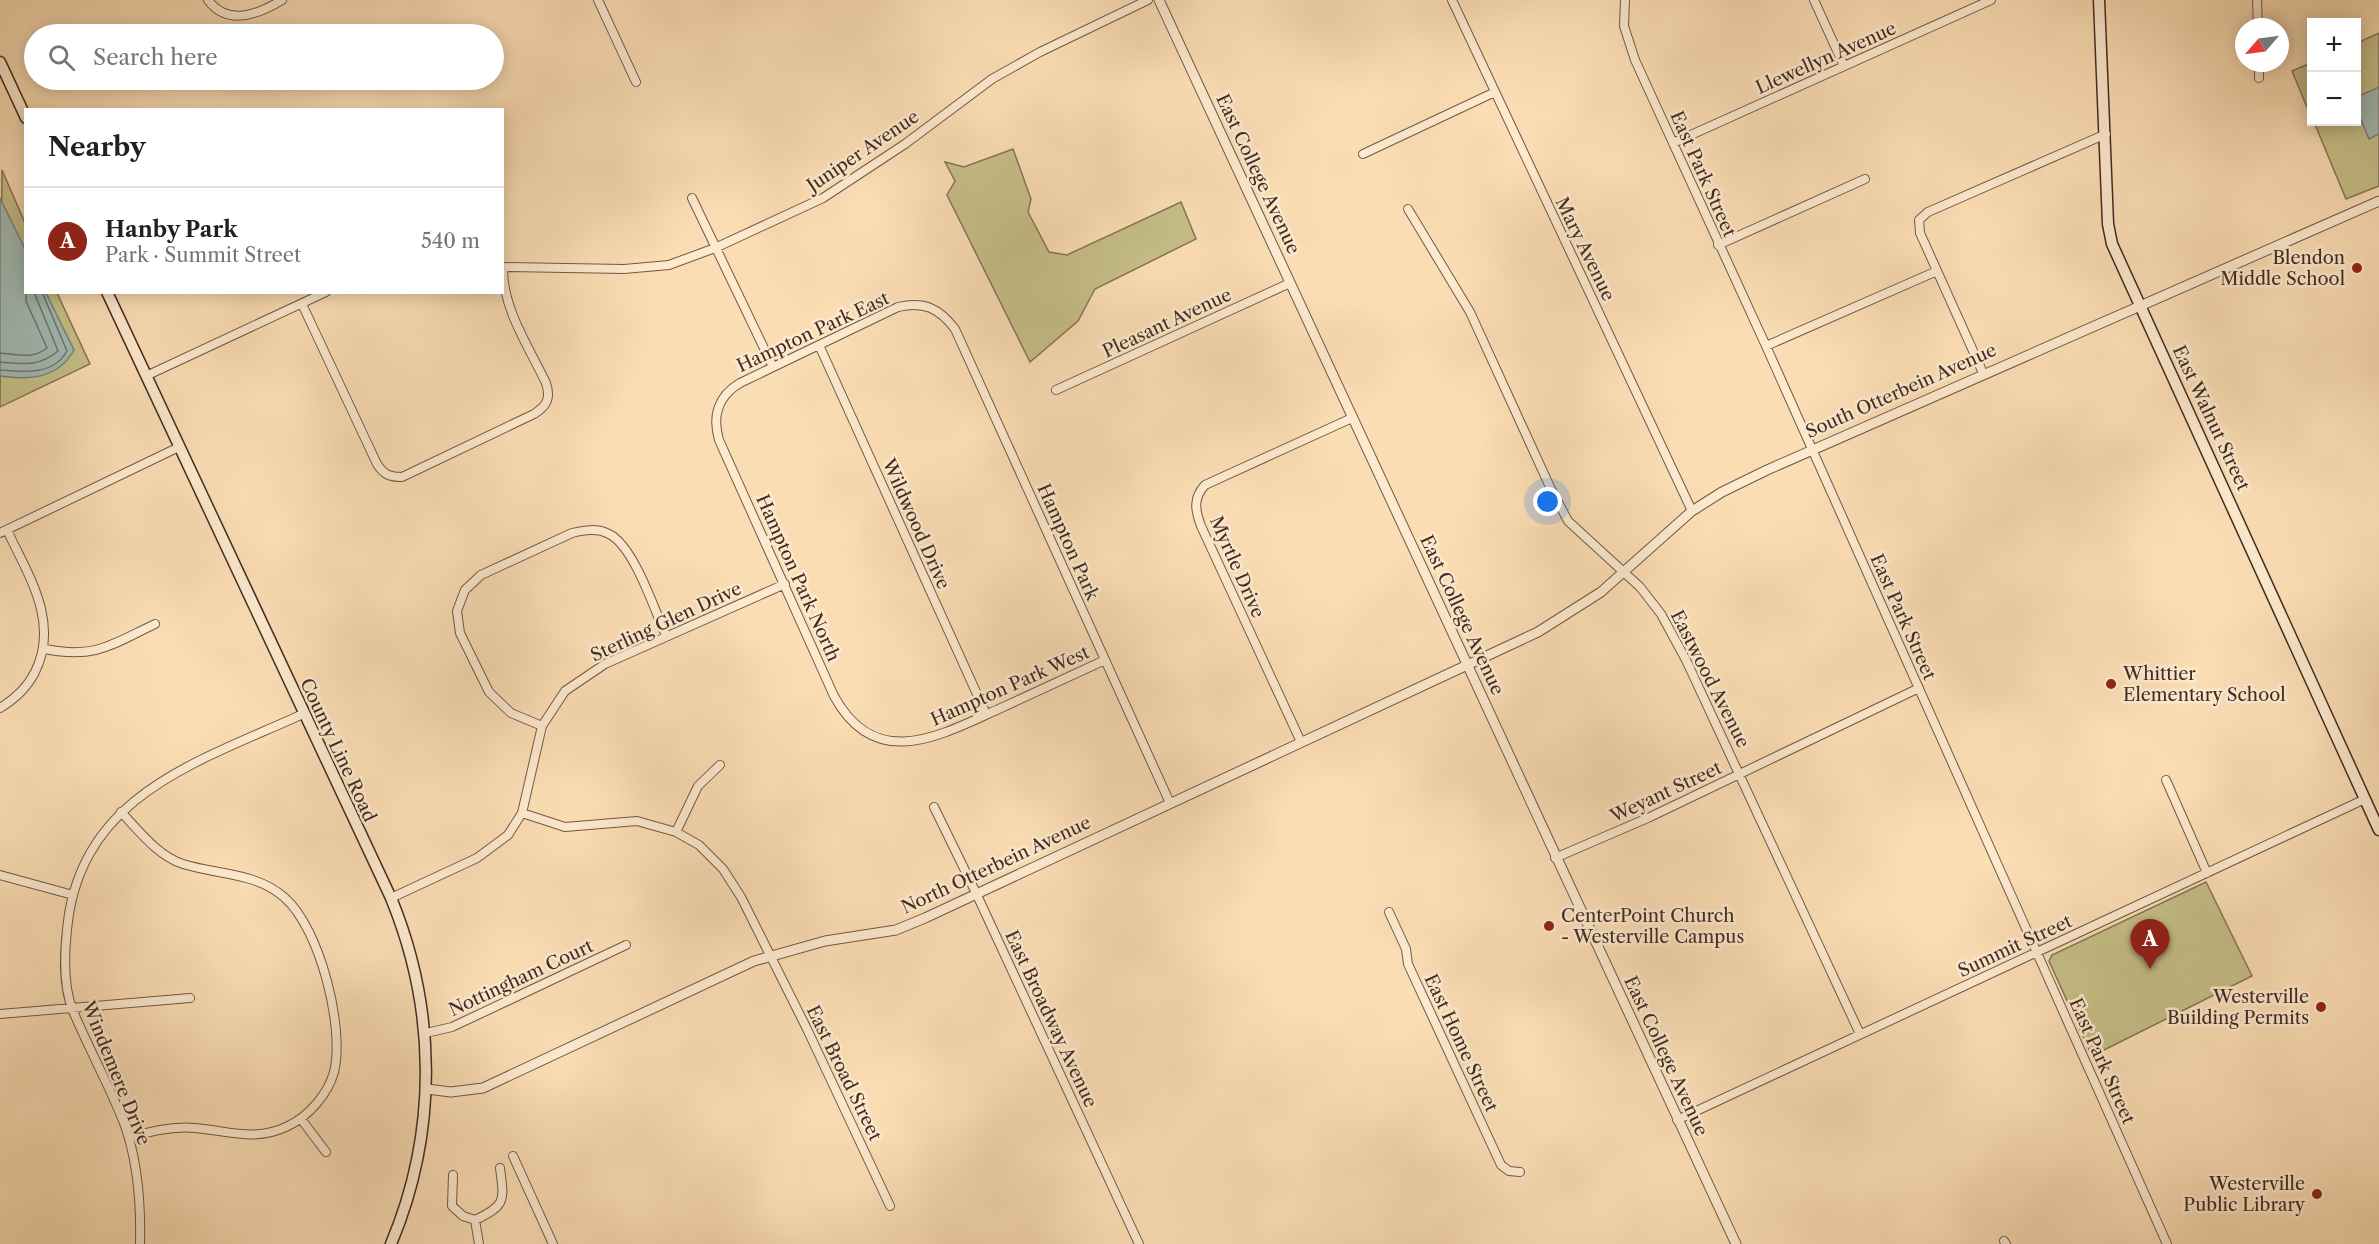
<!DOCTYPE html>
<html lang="en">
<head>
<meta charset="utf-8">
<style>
	body { margin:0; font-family:"Libre Caslon Text",serif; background:#f6f6f6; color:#202124 }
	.controls { position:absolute; right:18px; top:18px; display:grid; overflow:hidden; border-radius:0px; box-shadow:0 3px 15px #0003 }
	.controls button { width:54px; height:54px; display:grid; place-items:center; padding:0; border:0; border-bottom:2px solid #e0e0e0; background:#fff; color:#202124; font:30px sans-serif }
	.compass { position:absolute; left:2235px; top:18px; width:54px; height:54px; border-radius:50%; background:#fff; box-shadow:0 3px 15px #0003; rotate:242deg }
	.you { position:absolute; left:1548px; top:502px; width:21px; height:21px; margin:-15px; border:4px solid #fff; border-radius:50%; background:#1a73e8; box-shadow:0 0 0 9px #1a73e833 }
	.badge { display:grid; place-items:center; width:39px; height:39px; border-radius:50%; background:#8f2418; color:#fff; font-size:20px; font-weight:700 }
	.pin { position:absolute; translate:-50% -50px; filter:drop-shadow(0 2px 3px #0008) }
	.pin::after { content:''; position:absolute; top:32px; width:21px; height:18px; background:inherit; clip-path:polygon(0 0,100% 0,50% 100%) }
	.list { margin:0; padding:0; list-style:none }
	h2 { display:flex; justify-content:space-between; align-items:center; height:78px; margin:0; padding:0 24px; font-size:26px }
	h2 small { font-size:20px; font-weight:400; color:#757577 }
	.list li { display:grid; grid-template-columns:39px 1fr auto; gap:18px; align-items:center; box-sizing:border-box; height:108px; padding:0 24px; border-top:2px solid #e0e0e0 }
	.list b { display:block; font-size:22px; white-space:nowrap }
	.list p { margin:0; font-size:20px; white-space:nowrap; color:#757577 }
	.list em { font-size:20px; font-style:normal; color:#757577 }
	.icon { flex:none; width:33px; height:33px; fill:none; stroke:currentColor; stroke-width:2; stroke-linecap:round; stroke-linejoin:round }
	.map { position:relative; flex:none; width:2379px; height:1244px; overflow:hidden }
	.search { position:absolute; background:#fff; box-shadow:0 3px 15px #0003; left:24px; top:24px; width:480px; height:66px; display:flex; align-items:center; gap:15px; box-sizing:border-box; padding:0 21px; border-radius:33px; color:#757577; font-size:22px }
	.panel { position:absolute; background:#fff; box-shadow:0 3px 15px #0003; left:24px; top:108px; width:480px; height:186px; border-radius:0px }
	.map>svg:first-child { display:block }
	.green { fill:#c6bf88; stroke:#847555; stroke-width:1.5 }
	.water { fill:#a0bab4; stroke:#7b817a; stroke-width:1.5 }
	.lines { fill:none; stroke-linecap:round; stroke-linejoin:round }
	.shore { stroke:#72726b; stroke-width:1.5 }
	.minor-casing { stroke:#715846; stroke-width:10 }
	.tertiary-casing { stroke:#715846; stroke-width:11 }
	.secondary-casing { stroke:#432b22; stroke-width:13 }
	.minor { stroke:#fce9ce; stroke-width:8 }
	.tertiary { stroke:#fce9ce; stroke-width:9 }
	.secondary { stroke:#fce9ce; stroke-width:10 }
	.poi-dot { fill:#8f2418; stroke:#fce9ce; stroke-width:2 }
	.labels { text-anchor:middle; stroke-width:5; stroke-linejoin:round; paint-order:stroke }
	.street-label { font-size:18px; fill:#432b22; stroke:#fce9ce }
	.poi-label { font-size:18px; fill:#432b22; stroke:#fce9ce; text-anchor:end }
</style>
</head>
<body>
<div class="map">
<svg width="2379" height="1244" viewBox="0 0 2379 1244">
	<rect width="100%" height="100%" fill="#fbddb4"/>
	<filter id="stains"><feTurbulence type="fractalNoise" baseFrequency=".00333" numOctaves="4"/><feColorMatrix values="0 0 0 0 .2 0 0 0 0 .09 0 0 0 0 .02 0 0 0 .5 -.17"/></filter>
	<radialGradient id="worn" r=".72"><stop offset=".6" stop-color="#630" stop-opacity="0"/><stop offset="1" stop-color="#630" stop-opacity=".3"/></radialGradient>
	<path class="green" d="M 2379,33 L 2379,186 L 2346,199 L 2314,122 L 2356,122 L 2357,43 Z
		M 2311,63 L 2311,117 L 2292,71 Z
		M 1013,149 L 1031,199 L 1028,212 L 1049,252 L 1067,255 L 1181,202 L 1196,239 L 1095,289 L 1078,321 L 1030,362 L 947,195 L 955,181 L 945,162 L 964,167 Z
		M 2,170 L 25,223 L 26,292 L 57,293 L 90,364 L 0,407 Z
		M 2206,882 L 2252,976 L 2092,1056 L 2049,961 L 2052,955 Z"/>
	<path class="water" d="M 2379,87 L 2379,134 L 2369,139 L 2357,110 L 2357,97 Z
		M 0,198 L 25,249 L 26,292 L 46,293 L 74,350 C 58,379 29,380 0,376 Z"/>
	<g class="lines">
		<path class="shore" d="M 0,353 C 17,354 32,360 47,348 L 26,301 L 26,289
			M 0,362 C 23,364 39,367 58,351 L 34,292
			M 0,370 C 23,372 53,376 67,351 L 42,292"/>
		<defs>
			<path id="minor" d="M 208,0 C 228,27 259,14 282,0
				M 598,0 L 636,82
				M 1452,0 L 1692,511
				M 1625,0 L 1624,26 L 1635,60 L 1766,346 L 2167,1244
				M 1814,0 L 1844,66
				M 2257,0 L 2258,27
				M 2259,63 L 2259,78
				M 1673,143 L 1991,0
				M 1363,154 L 1495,92
				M 692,198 L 773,367
				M 1408,209 L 1470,312 L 1550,487 L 1568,521 L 1640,587 L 1661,614 L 1686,660 L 1860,1034
				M 1718,245 L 1865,179
				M 502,267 L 624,269 L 669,265 L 715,248 L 823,198 L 905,144 L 992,79 L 1040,52 L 1148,0
				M 302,304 L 377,464 C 384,475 390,477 402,477 L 534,414 C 547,406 551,398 546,383 C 529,347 502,308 503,267
				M 819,345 L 986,714
				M 1766,346 L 1937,271
				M 1983,373 L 1920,233 L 1919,220 L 1928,212 L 2106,134
				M 146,376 L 326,292
				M 1056,390 L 1290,283
				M 0,533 L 179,447
				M 45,649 C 95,659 111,645 155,624
				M 1105,660 C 1070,676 1035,692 1001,708 C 941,735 876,773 834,696 L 719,440 C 712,416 718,396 740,383 L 898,307 C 924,301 939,308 955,329 L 1170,803
				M 0,708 C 15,699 27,688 35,672 C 60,622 28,575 7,530
				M 542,726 L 511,713 L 489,692 L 460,633 L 457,611 L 465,590 L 481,575 L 572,533 C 585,530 597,528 609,534 C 634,546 655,611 666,636
				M 1301,742 L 1201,526 C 1195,510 1193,498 1205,485 L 1352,418
				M 2166,780 L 2207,873
				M 934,807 L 976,893 L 1139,1244
				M 121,812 C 139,831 158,856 183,864 C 218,875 256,872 285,898 C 320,929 345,1028 334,1072 C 328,1094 309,1116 288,1126 C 256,1142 229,1131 195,1128 C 172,1126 150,1131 129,1138
				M 522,813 L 565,827 L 637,821 L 676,832 L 699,845 L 723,869 L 741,897 L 807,1029 L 890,1206
				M 676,832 L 698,786 L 720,765
				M 1555,858 L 1650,817 L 1919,688
				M 0,875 L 73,895
				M 391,898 L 477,858 L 508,835 L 522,813 L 542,726 L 565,691 L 605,664 L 785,584
				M 1389,912 L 1406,949 L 1408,964 L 1501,1165 L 1509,1171 L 1520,1172
				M 0,1014 L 190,998
				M 426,1033 L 452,1027 L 626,945
				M 301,1119 L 326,1152
				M 1677,1120 L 2365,799
				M 513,1156 L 553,1244
				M 453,1175 L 452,1206 L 463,1216 L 475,1220 L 479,1244
				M 475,1220 C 507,1205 504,1200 500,1168
				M 2004,1241 L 2006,1244
				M 140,1244 C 141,1203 138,1161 124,1123 C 109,1085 89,1049 73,1011 C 63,986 64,957 67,930 C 79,795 198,762 303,714"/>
			<path id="tertiary" d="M 1159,0 L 1736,1244
				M 427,1089 L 451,1092 L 483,1088 L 754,961 L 825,941 L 896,930 L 925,918 L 1538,632 L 1601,592 L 1692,511 L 1722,492 L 1767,470 L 2379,201"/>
			<path id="secondary" d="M 2099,0 L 2108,224 L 2112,244 L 2379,830
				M 0,62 L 26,118
				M 107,292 L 391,898 C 437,1010 438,1132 391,1244"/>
		</defs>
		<use href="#minor" class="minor-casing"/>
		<use href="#tertiary" class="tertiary-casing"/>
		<use href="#secondary" class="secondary-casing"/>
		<use href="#minor" class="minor"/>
		<use href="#tertiary" class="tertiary"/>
		<use href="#secondary" class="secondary"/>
	</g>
	<g class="poi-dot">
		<circle cx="2357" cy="268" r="6"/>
		<circle cx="2111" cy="684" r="6"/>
		<circle cx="1549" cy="926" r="6"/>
		<circle cx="2321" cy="1007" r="6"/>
		<circle cx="2317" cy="1194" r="6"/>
	</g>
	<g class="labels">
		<g class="street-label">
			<text transform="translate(1826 58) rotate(-24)" y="6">Llewellyn Avenue</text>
			<text transform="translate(863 151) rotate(-34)" y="6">Juniper Avenue</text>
			<text transform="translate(1258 174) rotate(65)" y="6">East College Avenue</text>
			<text transform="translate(1703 174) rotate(66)" y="6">East Park Street</text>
			<text transform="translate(1585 249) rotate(64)" y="6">Mary Avenue</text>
			<text transform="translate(1167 323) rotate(-25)" y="6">Pleasant Avenue</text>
			<text transform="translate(813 332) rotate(-25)" y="6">Hampton Park East</text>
			<text transform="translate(1901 391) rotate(-24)" y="6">South Otterbein Avenue</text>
			<text transform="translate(2211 418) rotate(65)" y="6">East Walnut Street</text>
			<text transform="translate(916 524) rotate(66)" y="6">Wildwood Drive</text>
			<text transform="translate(1068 542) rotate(66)" y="6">Hampton Park</text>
			<text transform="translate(1237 567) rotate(66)" y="6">Myrtle Drive</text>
			<text transform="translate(798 578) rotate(66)" y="6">Hampton Park North</text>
			<text transform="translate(1462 615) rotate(65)" y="6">East College Avenue</text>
			<text transform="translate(1903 617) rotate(66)" y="6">East Park Street</text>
			<text transform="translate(666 622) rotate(-25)" y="6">Sterling Glen Drive</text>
			<text transform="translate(1710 679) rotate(63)" y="6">Eastwood Avenue</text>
			<text transform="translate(1010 686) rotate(-24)" y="6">Hampton Park West</text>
			<text transform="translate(338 750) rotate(65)" y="6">County Line Road</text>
			<text transform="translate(1666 792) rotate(-25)" y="6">Weyant Street</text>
			<text transform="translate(996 865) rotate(-25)" y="6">North Otterbein Avenue</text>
			<text transform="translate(2015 946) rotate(-25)" y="6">Summit Street</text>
			<text transform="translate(521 978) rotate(-25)" y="6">Nottingham Court</text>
			<text transform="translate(1051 1019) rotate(65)" y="6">East Broadway Avenue</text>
			<text transform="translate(1461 1043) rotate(65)" y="6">East Home Street</text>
			<text transform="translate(1666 1056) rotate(65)" y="6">East College Avenue</text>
			<text transform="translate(2102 1061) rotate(66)" y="6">East Park Street</text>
			<text transform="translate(116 1073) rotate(68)" y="6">Windemere Drive</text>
			<text transform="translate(844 1073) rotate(64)" y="6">East Broad Street</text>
		</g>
		<g class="poi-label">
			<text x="2345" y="264">Blendon<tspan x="2345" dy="21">Middle School</tspan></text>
			<text x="2123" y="680" text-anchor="start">Whittier<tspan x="2123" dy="21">Elementary School</tspan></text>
			<text x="1561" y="922" text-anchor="start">CenterPoint Church<tspan x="1561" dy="21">- Westerville Campus</tspan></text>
			<text x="2309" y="1003">Westerville<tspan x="2309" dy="21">Building Permits</tspan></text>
			<text x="2305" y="1190">Westerville<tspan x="2305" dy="21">Public Library</tspan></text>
		</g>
	</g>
	<rect width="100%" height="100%" filter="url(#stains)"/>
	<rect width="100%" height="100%" fill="url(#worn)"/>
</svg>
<div class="controls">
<button>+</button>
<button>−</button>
</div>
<svg class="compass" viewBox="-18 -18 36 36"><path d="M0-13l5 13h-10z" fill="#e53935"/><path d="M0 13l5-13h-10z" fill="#757577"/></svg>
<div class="you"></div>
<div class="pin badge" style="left:2150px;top:969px">A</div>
<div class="search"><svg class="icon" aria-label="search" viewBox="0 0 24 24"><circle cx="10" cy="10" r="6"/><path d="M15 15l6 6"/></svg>Search here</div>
<section class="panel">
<h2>Nearby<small></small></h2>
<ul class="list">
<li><span class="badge">A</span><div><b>Hanby Park</b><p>Park · Summit Street</p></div><em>540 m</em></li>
</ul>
</section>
</div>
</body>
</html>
